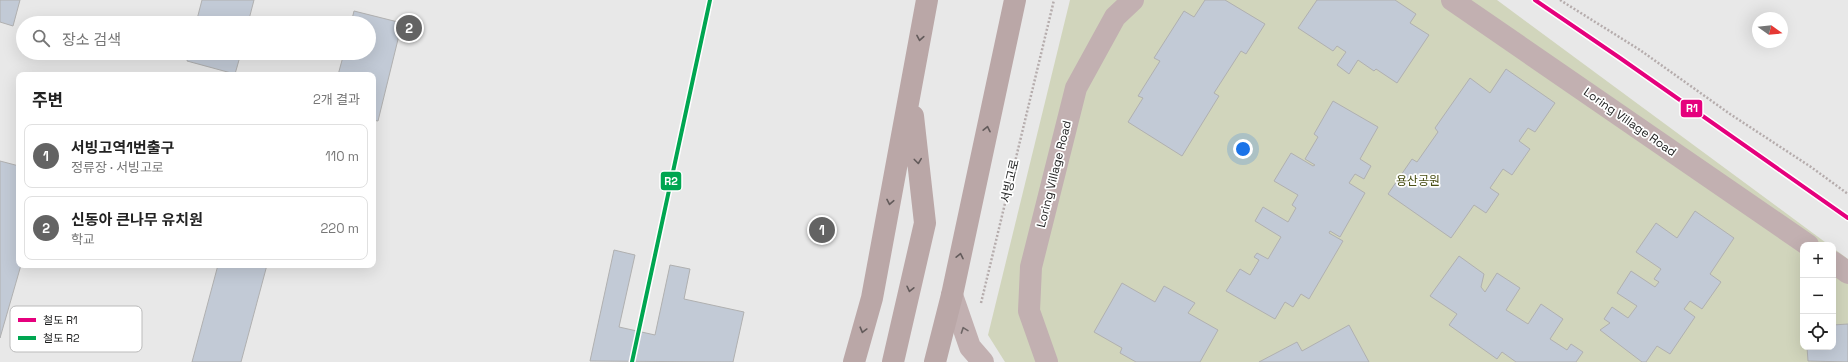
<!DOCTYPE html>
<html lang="ko">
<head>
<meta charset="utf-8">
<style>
	body { margin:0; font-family:"Space Grotesk","Noto Sans KR",sans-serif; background:#f6f6f6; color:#222 }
	.controls { position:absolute; right:12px; bottom:12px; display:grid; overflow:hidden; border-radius:8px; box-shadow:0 4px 16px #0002 }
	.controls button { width:36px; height:36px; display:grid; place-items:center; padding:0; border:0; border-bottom:1px solid #e0e0e0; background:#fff; color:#222; font:20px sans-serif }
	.compass { position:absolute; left:1752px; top:12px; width:36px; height:36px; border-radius:50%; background:#fff; box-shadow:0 4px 16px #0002; rotate:105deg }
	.you { position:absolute; left:1243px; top:149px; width:14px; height:14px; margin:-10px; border:3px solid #fff; border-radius:50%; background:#1a73e8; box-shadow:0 0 0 6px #1a73e833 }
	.badge { display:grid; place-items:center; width:26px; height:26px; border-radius:50%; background:#636363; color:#fff; font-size:13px; font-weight:700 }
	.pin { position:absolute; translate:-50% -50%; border:2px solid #fff; box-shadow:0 1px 4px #0006 }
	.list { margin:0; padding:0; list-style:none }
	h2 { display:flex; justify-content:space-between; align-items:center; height:52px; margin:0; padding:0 16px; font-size:17px }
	h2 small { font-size:13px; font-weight:400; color:#767676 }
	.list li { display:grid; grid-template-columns:26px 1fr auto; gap:12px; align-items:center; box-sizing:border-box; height:64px; margin:0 8px 8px; padding:0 8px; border:1px solid #e0e0e0; border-radius:8px }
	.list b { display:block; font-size:15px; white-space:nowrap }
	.list p { margin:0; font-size:13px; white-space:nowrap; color:#767676 }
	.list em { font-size:13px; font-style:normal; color:#767676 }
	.icon { flex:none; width:22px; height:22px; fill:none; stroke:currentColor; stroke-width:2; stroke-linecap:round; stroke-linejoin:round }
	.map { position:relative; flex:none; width:1848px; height:362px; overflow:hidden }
	.search { position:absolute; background:#fff; box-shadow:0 4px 16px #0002; left:16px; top:16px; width:360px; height:44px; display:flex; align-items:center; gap:10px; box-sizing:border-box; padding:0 14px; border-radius:22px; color:#767676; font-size:15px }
	.panel { position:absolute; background:#fff; box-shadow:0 4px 16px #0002; left:16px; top:72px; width:360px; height:196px; border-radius:8px }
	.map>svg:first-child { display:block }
	.green { fill:#d1d5bc }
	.building { fill:#c2cad6; stroke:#b0b0b0 }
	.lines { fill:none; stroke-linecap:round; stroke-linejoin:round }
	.path { stroke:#b5acac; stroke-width:2.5; stroke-dasharray:2 2; stroke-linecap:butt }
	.minor { stroke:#c2b0b1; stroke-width:22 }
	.major { stroke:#baa7a7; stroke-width:22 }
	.rail { stroke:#b4acac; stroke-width:3; stroke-dasharray:5 5; stroke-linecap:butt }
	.rail-1-casing { stroke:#fff; stroke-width:7 }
	.rail-2-casing { stroke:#fff; stroke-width:7 }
	.rail-1 { stroke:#e5007d; stroke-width:4 }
	.rail-2 { stroke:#00a651; stroke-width:4 }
	.oneway { stroke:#635b5b }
	.oneway2 { stroke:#6e6666 }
	.labels { text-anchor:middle; stroke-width:3.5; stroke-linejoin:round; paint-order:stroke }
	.street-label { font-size:12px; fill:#1b1c1c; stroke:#fff }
	.park-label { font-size:12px; fill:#484e13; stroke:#fff }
	.key { fill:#fff; stroke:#bbb; stroke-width:1 }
	.key-label { font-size:11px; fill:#1b1c1c }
	.line-badge { stroke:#fff; stroke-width:1.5 }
	.badge-label { font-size:11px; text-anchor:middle; font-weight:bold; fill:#fff }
</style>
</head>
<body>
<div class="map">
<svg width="1848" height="362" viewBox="0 0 1848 362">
	<rect width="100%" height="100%" fill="#e8e8e8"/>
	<path class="green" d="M 1070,0 L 1497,0 L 1829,245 L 1803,245 L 1803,347 L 1833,347 L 1833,248 L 1848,259 L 1848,362 L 1005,362 L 988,335 Z"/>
	<path class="building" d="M 0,0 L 20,0 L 13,26 L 0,22 Z
		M 202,0 L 254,0 L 248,23 L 196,23 Z
		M 1205,0 L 1225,0 L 1265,24 L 1246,54 L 1241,51 L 1214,93 L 1219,96 L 1182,156 L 1128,122 L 1143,98 L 1138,96 L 1160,61 L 1154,58 L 1184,11 L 1194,17 Z
		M 1317,0 L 1395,0 L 1416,14 L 1410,23 L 1429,35 L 1397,83 L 1376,69 L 1374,71 L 1358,60 L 1349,74 L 1337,65 L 1346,52 L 1337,46 L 1333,51 L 1298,28 Z
		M 354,11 L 402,23 L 378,121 L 373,120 L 373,75 L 338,75 L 344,53 L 369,53 L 369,23 L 351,23 Z
		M 189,53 L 241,53 L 235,74 L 187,61 Z
		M 1506,69 L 1555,103 L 1535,132 L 1528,128 L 1519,141 L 1530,149 L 1512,175 L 1503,169 L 1490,188 L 1499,194 L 1486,213 L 1474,205 L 1451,238 L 1388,194 L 1412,159 L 1417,162 L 1438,132 L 1435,128 L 1470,78 L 1490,93 Z
		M 1333,101 L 1378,127 L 1360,159 L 1371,166 L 1364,179 L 1355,174 L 1349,183 L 1365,193 L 1340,237 L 1330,231 L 1329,233 L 1343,241 L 1309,299 L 1301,294 L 1293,307 L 1285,302 L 1275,319 L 1226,291 L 1240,269 L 1250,275 L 1259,260 L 1254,257 L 1257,253 L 1268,259 L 1281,237 L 1255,221 L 1263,207 L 1288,222 L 1296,208 L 1292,205 L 1298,195 L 1274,181 L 1291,153 L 1313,166 L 1315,165 L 1305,159 L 1318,137 L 1314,134 Z
		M 0,161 L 19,166 L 19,265 L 21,265 L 0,338 Z
		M 1695,211 L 1734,238 L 1710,274 L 1721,282 L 1702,309 L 1690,301 L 1684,309 L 1695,317 L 1670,354 L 1657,346 L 1646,362 L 1642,362 L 1600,330 L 1610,323 L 1604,319 L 1612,307 L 1628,318 L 1637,306 L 1617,293 L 1631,271 L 1655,287 L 1659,282 L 1654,279 L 1661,269 L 1636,252 L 1656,223 L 1677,238 Z
		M 614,250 L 635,255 L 619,327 L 655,335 L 670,265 L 690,269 L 684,299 L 744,312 L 733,362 L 590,361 Z
		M 1459,256 L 1484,274 L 1481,287 L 1485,292 L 1497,273 L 1520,288 L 1506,310 L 1528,324 L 1541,304 L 1563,319 L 1550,339 L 1567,350 L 1571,344 L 1583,352 L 1576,362 L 1516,362 L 1502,352 L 1497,359 L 1449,325 L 1457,314 L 1430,296 Z
		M 218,265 L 267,265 L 241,362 L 192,362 Z
		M 1122,283 L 1155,302 L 1164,286 L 1195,303 L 1188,313 L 1218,330 L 1200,362 L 1136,362 L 1120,353 L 1122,348 L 1094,332 Z
		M 1848,324 L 1848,362 L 1808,361 L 1807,347 L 1833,347 L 1833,325 Z
		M 1349,325 L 1369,362 L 1259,362 L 1297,342 L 1302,351 Z"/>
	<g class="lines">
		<path class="path" d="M 1560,0 L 1640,50 L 1730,114 L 1811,167 L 1848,194
			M 981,303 L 1054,0"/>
		<path class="minor" d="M 1452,0 L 1808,245
			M 1833,262 L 1848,273
			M 952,295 L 970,347 L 983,362
			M 1047,362 L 1029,311 L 1031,267 L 1076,88 L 1115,17 L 1133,0"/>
		<path class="major" d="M 854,362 L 872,298 L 927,0
			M 893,362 L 925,223 L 913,116
			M 935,362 L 952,295 L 1015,0"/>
		<path class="rail" d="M 1535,0 L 1620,58 L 1848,218"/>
		<defs>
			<path id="rail-1" d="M 1535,0 L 1620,58 L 1848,218"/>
			<path id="rail-2" d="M 632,362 L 710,0"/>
		</defs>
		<use href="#rail-1" class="rail-1-casing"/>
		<use href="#rail-2" class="rail-2-casing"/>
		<use href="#rail-1" class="rail-1"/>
		<use href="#rail-2" class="rail-2"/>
	</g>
	<defs><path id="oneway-chevron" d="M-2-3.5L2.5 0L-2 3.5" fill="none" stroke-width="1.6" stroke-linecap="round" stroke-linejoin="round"/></defs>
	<g class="oneway">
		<use href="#oneway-chevron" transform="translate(920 38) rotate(100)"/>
		<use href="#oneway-chevron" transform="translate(987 129) rotate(-78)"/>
		<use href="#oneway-chevron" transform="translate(918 161) rotate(83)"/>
		<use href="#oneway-chevron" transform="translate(890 202) rotate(101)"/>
		<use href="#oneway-chevron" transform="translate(960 256) rotate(-78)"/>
		<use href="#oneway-chevron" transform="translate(910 289) rotate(103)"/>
		<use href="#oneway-chevron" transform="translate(863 330) rotate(105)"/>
	</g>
	<use class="oneway2" href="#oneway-chevron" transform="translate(964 330) rotate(-110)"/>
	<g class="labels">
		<g class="street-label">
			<text transform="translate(1630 122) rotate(35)" y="4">Loring Village Road</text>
			<text transform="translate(1054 174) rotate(-76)" y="4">Loring Village Road</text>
			<text transform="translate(1010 181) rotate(-77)" y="4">서빙고로</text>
		</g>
		<g class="park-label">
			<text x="1418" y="185">용산공원</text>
		</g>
	</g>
	<rect x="10" y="306" width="132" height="46" rx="6" class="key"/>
	<rect x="18" y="318" width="18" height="4" fill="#e5007d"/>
	<rect x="18" y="336" width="18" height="4" fill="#00a651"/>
	<g class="key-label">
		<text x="43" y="324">철도 R1</text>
		<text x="43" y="342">철도 R2</text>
	</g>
	<g class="line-badge">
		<rect x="1680" y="99" width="23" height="19" rx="4" fill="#e5007d"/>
		<rect x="660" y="171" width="22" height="20" rx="4" fill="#00a651"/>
	</g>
	<g class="badge-label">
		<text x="1692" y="112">R1</text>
		<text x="671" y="185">R2</text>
	</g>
</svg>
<div class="controls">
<button>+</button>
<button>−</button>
<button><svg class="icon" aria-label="locate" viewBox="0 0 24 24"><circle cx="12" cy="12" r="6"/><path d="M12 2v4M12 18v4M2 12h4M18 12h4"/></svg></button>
</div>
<svg class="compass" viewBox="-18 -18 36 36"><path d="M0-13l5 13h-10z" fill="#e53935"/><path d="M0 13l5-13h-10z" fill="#767676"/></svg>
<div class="you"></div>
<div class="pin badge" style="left:822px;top:230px">1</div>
<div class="pin badge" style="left:409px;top:28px">2</div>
<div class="search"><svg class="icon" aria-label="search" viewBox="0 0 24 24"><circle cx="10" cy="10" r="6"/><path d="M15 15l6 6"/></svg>장소 검색</div>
<section class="panel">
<h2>주변<small>2개 결과</small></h2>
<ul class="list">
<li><span class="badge">1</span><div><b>서빙고역1번출구</b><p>정류장 · 서빙고로</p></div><em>110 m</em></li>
<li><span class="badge">2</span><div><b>신동아 큰나무 유치원</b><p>학교</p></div><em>220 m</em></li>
</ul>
</section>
</div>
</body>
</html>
